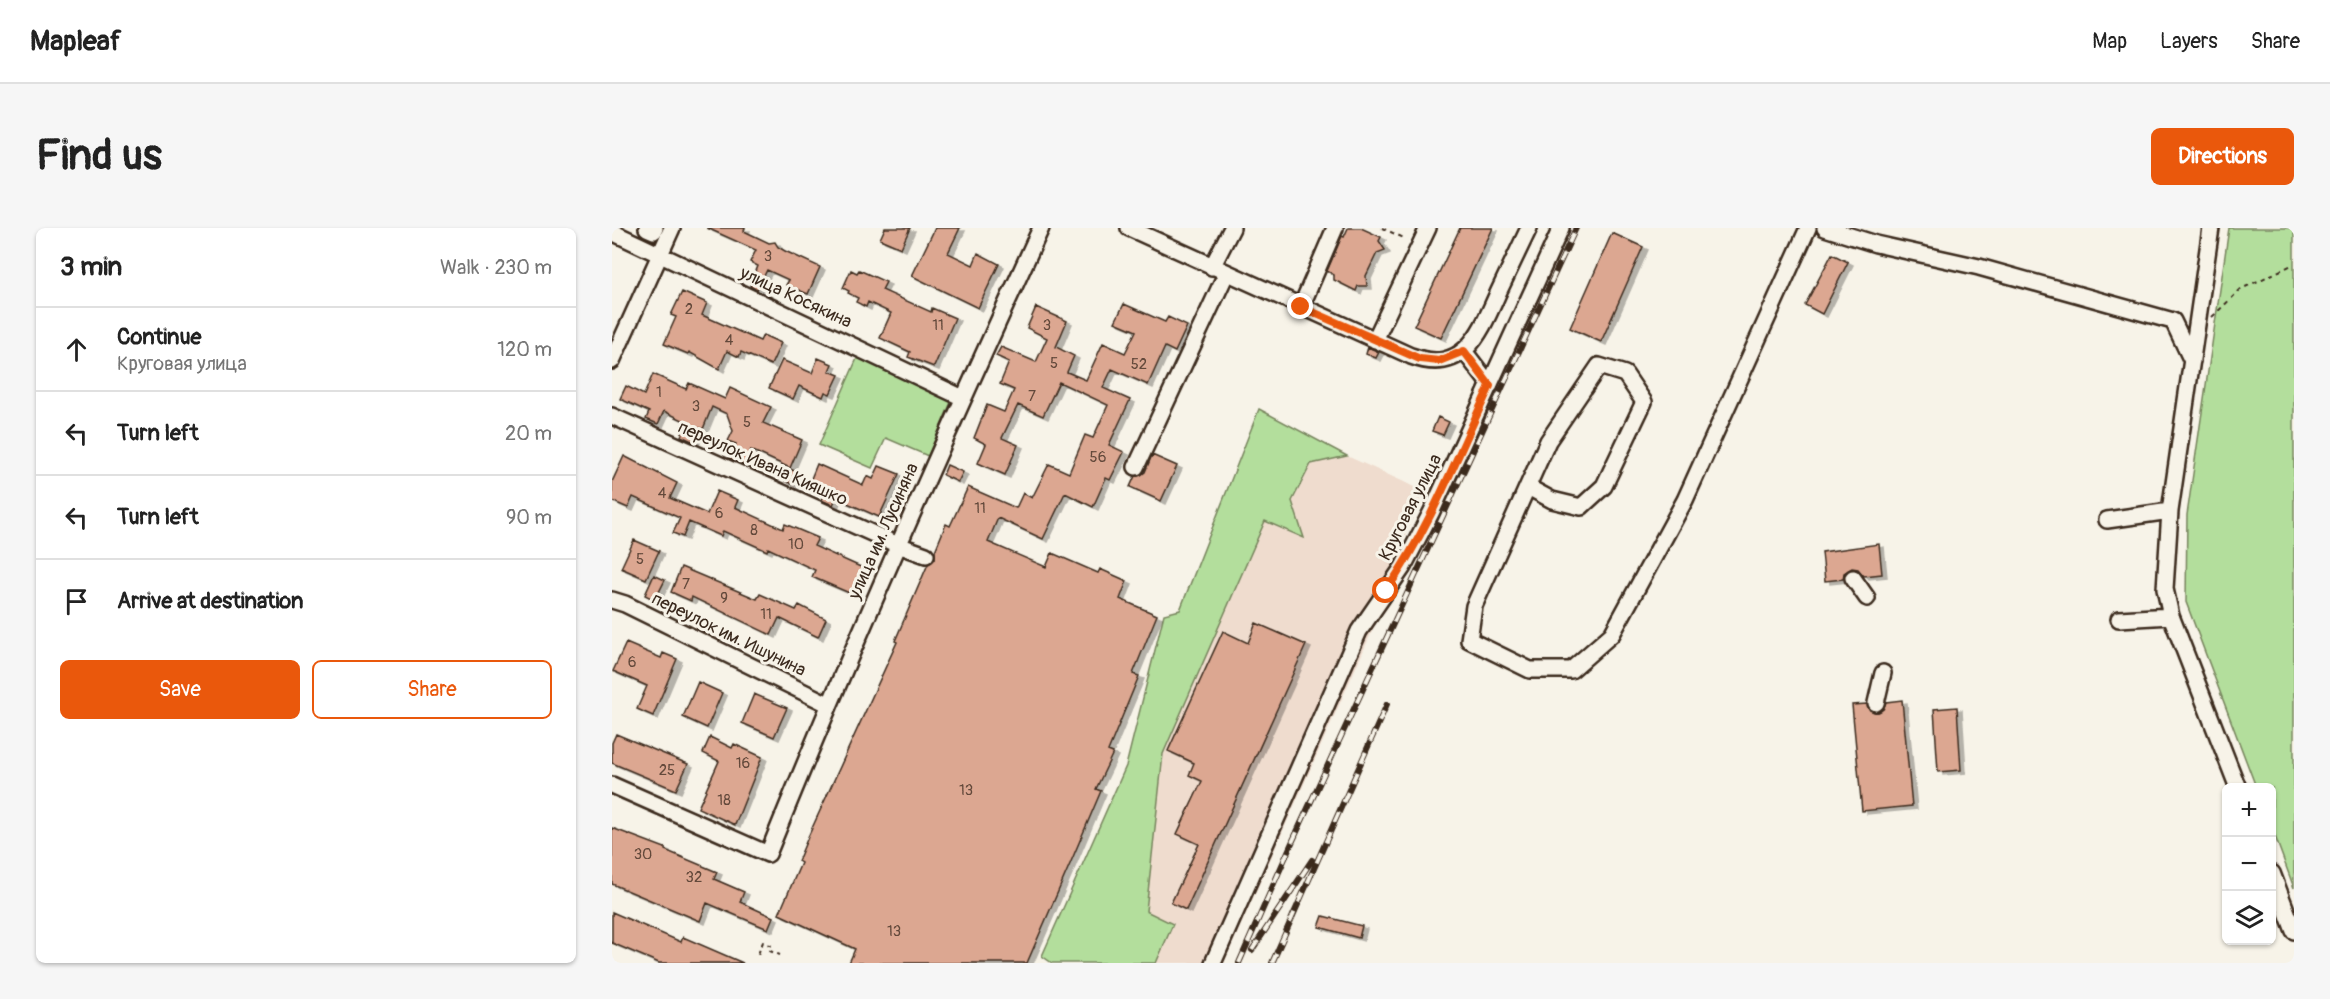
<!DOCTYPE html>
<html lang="en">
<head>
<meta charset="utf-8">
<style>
	body { margin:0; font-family:Pangolin,sans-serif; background:#f6f6f6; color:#222 }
	.controls { position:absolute; right:18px; bottom:18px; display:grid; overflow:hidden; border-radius:9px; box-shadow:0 2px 4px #0004 }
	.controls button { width:54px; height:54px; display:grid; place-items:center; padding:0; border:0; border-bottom:2px solid #e0e0e0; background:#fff; color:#222; font:30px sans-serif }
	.stop { position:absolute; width:18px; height:18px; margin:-14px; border:4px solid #ea580c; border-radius:50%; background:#fff }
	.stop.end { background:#ea580c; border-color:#fff; box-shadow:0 2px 6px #0008 }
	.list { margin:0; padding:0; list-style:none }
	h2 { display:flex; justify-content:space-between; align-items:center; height:78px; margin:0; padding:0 24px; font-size:26px }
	h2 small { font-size:20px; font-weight:400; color:#767676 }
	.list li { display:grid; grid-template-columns:39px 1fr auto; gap:18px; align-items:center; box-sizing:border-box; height:84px; padding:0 24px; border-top:2px solid #e0e0e0 }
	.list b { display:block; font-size:22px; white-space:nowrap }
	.list p { margin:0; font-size:20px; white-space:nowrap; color:#767676 }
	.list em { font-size:20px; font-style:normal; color:#767676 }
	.actions { display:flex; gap:12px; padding:18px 24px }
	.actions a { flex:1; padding:14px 0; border:2px solid #ea580c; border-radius:9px; text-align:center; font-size:21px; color:#ea580c }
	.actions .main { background:#ea580c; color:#fff }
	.icon { flex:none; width:33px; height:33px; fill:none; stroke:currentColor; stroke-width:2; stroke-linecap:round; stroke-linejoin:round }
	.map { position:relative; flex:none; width:1682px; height:735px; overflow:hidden; border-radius:9px }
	header { display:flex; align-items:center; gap:36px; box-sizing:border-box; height:84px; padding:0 30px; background:#fff; border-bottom:2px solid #e0e0e0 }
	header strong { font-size:28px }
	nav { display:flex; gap:33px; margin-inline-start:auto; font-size:21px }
	.intro { display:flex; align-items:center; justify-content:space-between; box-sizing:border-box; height:144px; padding:0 36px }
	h1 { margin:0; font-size:42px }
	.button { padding:15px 27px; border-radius:9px; background:#ea580c; color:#fff; font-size:21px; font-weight:700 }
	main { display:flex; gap:36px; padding:0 36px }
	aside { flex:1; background:#fff; border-radius:9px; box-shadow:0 2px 4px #0004 }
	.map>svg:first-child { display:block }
	.built { fill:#efdcce }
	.green { fill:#b3de9c; stroke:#77845d; stroke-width:1.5 }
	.building { fill:#dca791; stroke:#3b2a1e; stroke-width:1.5; filter:url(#shadow) }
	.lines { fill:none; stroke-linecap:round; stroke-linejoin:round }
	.minor-casing { stroke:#3b2a1e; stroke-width:20 }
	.path { stroke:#3b2a1e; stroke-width:2; stroke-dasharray:4.5 4.5; stroke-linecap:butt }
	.minor { stroke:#f7f3e8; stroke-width:15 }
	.rail-casing { stroke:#3b2a1e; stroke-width:6 }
	.rail { stroke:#f7f3e8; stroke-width:4; stroke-dasharray:11; stroke-linecap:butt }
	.route { stroke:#ea580c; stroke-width:8 }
	.labels { text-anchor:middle; stroke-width:6; stroke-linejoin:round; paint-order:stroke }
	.number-label { font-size:15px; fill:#63493b }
	.street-label { font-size:18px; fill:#3b2a1e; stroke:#f7f3e8 }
</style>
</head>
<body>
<header>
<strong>Mapleaf</strong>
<nav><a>Map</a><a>Layers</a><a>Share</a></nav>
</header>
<div class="intro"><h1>Find us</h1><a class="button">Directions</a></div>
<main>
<aside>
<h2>3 min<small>Walk · 230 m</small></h2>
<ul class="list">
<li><svg class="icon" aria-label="ahead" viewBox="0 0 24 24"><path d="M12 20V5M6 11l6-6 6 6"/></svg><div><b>Continue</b><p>Круговая улица</p></div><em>120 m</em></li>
<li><svg class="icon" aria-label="left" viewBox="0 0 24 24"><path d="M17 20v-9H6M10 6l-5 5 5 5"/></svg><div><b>Turn left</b></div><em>20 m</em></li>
<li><svg class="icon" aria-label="left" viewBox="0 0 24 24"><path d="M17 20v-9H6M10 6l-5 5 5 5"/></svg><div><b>Turn left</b></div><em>90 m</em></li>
<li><svg class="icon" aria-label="arrive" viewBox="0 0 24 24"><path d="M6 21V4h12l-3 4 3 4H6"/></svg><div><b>Arrive at destination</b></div></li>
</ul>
<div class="actions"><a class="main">Save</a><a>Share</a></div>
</aside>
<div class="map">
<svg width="1682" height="735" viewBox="0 0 1682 735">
	<defs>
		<filter id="shadow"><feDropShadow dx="5" dy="3" stdDeviation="0" flood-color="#0004"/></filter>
	</defs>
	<rect width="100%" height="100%" fill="#f7f3e8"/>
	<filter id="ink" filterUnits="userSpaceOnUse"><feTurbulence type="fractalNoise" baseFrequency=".0167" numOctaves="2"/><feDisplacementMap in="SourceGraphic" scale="12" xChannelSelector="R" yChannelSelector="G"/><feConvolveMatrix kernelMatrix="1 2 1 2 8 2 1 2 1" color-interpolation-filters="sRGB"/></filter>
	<g filter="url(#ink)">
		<path class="built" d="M 735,228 L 812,263 L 779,341 L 783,352 L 612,735 L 544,735 L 561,696 L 534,683 L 551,526 L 653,293 L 680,273 L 699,236 Z"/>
		<path class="green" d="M 1617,0 L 1682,0 L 1682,660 L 1660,600 L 1660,560 L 1644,559 L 1574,374 L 1575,287 Z
			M 247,126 L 342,167 L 316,228 L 274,210 L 260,240 L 207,217 Z
			M 647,181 L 735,228 L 699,236 L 680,273 L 692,310 L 653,293 L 551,526 L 534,683 L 561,696 L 544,735 L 440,735 L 430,728 L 514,538 L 552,386 L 568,382 Z"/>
		<path class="building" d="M 95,0 L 133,0 L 132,3 L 157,15 L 163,14 L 166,19 L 173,23 L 208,39 L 196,66 L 174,57 L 177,52 L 155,42 L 145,62 L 138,58 L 146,38 L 138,34 L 144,22 Z
			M 273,0 L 298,0 L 289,20 L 268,11 Z
			M 323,0 L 348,0 L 336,25 L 361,37 L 366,25 L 387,36 L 366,80 L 300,48 Z
			M 736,0 L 749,0 L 769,9 L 767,13 L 773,22 L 765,25 L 754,48 L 755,58 L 746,58 L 744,63 L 722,52 L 722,47 L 715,43 L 730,8 L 732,9 Z
			M 848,0 L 881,0 L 829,110 L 802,98 Z
			M 1000,5 L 1031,19 L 989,114 L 958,100 Z
			M 1220,26 L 1236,34 L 1210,86 L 1193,77 Z
			M 239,42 L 245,45 L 247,42 L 274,54 L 270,62 L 319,84 L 320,80 L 343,90 L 322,139 L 296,129 L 298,124 L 268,110 L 279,85 L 256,74 L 254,79 L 244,74 L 246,70 L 236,65 L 237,63 L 231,60 Z
			M 70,64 L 95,75 L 90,87 L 148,113 L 151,107 L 169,115 L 159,137 L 129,124 L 127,129 L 115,123 L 107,141 L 77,124 L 76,126 L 52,116 L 64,89 L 59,87 Z
			M 512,76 L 553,94 L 556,89 L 575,98 L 563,124 L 553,119 L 536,157 L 500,141 L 491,160 L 518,172 L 497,217 L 512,224 L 498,252 L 494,250 L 481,279 L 453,265 L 431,311 L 386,290 L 376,314 L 434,339 L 440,325 L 486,345 L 488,341 L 515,353 L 508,371 L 545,387 L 521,446 L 527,448 L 496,523 L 501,525 L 484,561 L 489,563 L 458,636 L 415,735 L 237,735 L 243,721 L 167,686 L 189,635 L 186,633 L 196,609 L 285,414 L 283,413 L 316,336 L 323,331 L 323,323 L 334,296 L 338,298 L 356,259 L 404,280 L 411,265 L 420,270 L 437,236 L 457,245 L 473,207 L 481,210 L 496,177 L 447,154 L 431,188 L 406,177 L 390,210 L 406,217 L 393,247 L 366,235 L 374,216 L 362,210 L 375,177 L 392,184 L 402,162 L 388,156 L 397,134 L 384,128 L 389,119 L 424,134 L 435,110 L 415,100 L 424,79 L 455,93 L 444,119 L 462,128 L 455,144 L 474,152 L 491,115 L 513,125 L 524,103 L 503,94 Z
			M 756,119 L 767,124 L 764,130 L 754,126 Z
			M 206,130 L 220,136 L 217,143 L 227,147 L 218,166 L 213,164 L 211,169 L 187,158 L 181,171 L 157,160 L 170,132 L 200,145 Z
			M 41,146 L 74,161 L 77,155 L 113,171 L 118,160 L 159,179 L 151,195 L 190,212 L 178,240 L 139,222 L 132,237 L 117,230 L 124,216 L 116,213 L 121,203 L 115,186 L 100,179 L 91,201 L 88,200 L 82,214 L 69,208 L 75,194 L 52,183 L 46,196 L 34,191 L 37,184 L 8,171 L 14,158 L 32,167 Z
			M 826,189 L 837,194 L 831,207 L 820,203 Z
			M 540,227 L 565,238 L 549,273 L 518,259 L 523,248 L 529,247 L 533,244 Z
			M 12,228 L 65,255 L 58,270 L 95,286 L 105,263 L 126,272 L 123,279 L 171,301 L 173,296 L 206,310 L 202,318 L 253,341 L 242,367 L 200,349 L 203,342 L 156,320 L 155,323 L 111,303 L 109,308 L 77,294 L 71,309 L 61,305 L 68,290 L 21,269 L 16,280 L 0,273 L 0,254 Z
			M 205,236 L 251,257 L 255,248 L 261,251 L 267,238 L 287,246 L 267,289 L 224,270 L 221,277 L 209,272 L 214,260 L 198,253 Z
			M 335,237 L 351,244 L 346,254 L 331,247 Z
			M 178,241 L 187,245 L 182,257 L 173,253 Z
			M 22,312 L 47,323 L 34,351 L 9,340 Z
			M 1267,316 L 1270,346 L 1252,348 L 1246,341 L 1240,340 L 1232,345 L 1231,351 L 1213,353 L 1210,324 Z
			M 69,339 L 145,371 L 148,366 L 184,382 L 187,377 L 214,391 L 206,409 L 167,390 L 159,407 L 80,369 L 79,373 L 59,364 Z
			M 42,347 L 53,352 L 43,372 L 33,367 Z
			M 644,395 L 694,417 L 574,682 L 559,675 L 587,616 L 565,606 L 590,553 L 577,547 L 582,535 L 556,523 L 611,403 L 636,415 Z
			M 14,415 L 49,430 L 51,425 L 65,431 L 41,488 L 25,481 L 35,458 L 1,443 Z
			M 86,454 L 110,465 L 95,500 L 71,489 Z
			M 142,466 L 175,480 L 162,509 L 130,495 Z
			M 1290,472 L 1300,578 L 1250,583 L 1240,477 L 1255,476 L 1258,482 L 1266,484 L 1271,481 L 1274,474 Z
			M 1345,479 L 1349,542 L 1326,544 L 1322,481 Z
			M 4,506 L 76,536 L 64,562 L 0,535 L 0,515 Z
			M 98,509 L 120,520 L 122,516 L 150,529 L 123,597 L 86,580 L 107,533 L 91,525 Z
			M 0,600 L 53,620 L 53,622 L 105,644 L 102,651 L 132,664 L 128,674 L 161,689 L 156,701 L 95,675 L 88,693 L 0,656 Z
			M 0,684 L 69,714 L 71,709 L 131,735 L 47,735 L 0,715 Z
			M 711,688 L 750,698 L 747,710 L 707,699 Z"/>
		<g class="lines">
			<defs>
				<path id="minor" d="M 35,0 L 42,3 L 43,0
					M 517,0 L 799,128 C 853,148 869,103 887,63 C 897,42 907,21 917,0
					M 1213,0 L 1264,16 L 1367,39 L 1561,93 L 1580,133
					M 1599,0 L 1558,283 L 1553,361 L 1559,388 L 1626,560
					M 0,4 L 351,170
					M 600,39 L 620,0
					M 689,79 L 723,0
					M 763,112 L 816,0
					M 852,123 L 878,157
					M 0,133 L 60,0
					M 0,188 L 286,317 L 314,327
					M 524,239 L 614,46
					M 916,259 L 940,272 L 969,279 L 992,258 L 1032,174 L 1013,146 L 987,138 L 936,213 L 862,378 L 857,412 L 918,442 L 959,442 L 1000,406 L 1073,272 L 1196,0
					M 1495,292 L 1558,283
					M 1241,350 L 1255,370
					M 0,372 L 13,376 L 216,476
					M 1507,391 L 1559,388
					M 1264,475 L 1271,445
					M 0,557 L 156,626 C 241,415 334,207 429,0
					M 1660,645 L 1682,703
					M 601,735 L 747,403 L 791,339 L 820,283 L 949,0"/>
			</defs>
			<use href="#minor" class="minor-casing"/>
			<path class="path" d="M 770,0 L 794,11
				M 1600,89 L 1629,61 L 1682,36
				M 146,726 L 151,714 L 160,718 L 158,723 L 168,727"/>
			<use href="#minor" class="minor"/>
			<defs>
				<path id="rail" d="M 640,722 L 700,632
					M 627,735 L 678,619 L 964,0
					M 660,735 L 775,476"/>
			</defs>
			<use href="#rail" class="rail-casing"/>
			<use href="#rail" class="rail"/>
		</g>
	</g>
	<g class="lines" filter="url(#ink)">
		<path class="route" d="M 689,79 L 808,131 L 827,133 L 852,123 L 878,158 C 846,226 818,300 774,363"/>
	</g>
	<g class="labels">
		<g class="number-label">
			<text x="156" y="33">3</text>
			<text x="77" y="86">2</text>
			<text x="326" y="102">11</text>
			<text x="435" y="102">3</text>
			<text x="117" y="117">4</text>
			<text x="442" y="140">5</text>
			<text x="527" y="141">52</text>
			<text x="47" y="169">1</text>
			<text x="420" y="173">7</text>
			<text x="84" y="183">3</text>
			<text x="135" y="199">5</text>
			<text x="486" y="234">56</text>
			<text x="50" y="270">4</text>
			<text x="368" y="285">11</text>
			<text x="107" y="290">6</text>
			<text x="142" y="307">8</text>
			<text x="184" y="321">10</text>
			<text x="28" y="336">5</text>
			<text x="74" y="361">7</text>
			<text x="112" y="375">9</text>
			<text x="154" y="391">11</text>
			<text x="20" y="439">6</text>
			<text x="131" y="540">16</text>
			<text x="55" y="547">25</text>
			<text x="354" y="567">13</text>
			<text x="112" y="577">18</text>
			<text x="31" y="631">30</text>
			<text x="82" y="654">32</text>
			<text x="282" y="708">13</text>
		</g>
		<g class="street-label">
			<text transform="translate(184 69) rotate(25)" y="6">улица Косякина</text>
			<text transform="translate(151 235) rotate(24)" y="6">переулок Ивана Кияшко</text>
			<text transform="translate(798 279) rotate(-63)" y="6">Круговая улица</text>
			<text transform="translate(271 303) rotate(-66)" y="6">улица им. Лусиняна</text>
			<text transform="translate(117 406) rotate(26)" y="6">переулок им. Ишунина</text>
		</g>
	</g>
</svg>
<div class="controls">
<button>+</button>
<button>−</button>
<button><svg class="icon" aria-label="layers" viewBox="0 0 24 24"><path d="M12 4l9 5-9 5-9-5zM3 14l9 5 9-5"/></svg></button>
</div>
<div class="stop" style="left:774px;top:363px"></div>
<div class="stop end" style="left:689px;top:79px"></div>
</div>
</main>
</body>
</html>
